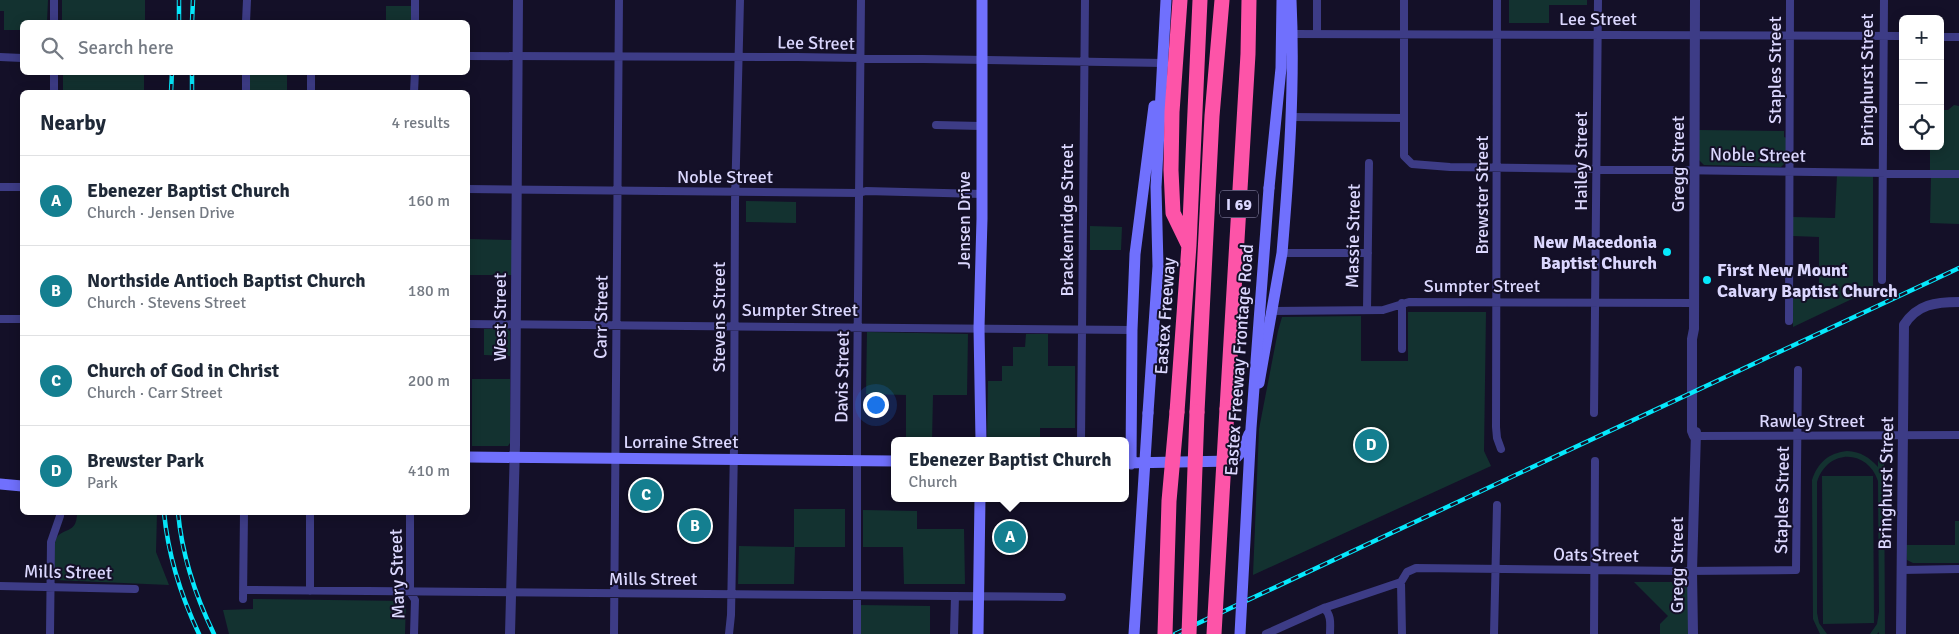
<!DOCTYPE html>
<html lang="en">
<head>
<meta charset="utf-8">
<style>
	body { margin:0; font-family:Signika,sans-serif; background:#f6f6f7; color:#1f2937 }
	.controls { position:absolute; right:15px; top:15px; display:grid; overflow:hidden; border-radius:8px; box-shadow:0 2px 12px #0003 }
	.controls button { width:45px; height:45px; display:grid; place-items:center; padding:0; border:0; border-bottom:1px solid #e0e1e3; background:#fff; color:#1f2937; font:25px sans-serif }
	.you { position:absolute; left:875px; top:404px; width:18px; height:18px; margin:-12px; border:4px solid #fff; border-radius:50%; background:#1a73e8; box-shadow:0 0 0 8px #1a73e833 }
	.badge { display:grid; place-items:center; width:32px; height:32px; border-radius:50%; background:#147f90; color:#fff; font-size:16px; font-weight:700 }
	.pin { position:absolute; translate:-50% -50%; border:2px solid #fff; box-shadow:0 1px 5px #0006 }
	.popup { position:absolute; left:891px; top:437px; width:238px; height:65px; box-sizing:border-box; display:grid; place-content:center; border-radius:8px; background:#fff; filter:drop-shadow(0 1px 4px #0005); font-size:16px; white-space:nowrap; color:#747a83 }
	.popup b { font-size:19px; color:#1f2937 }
	.popup::after { content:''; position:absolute; left:50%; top:100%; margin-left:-10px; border:10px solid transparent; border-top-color:#fff }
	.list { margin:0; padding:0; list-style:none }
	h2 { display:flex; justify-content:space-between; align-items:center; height:65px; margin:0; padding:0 20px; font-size:21px }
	h2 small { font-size:16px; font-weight:400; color:#747a83 }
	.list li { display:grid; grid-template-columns:32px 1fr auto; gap:15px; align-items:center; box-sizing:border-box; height:90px; padding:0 20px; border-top:1px solid #e0e1e3 }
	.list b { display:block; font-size:19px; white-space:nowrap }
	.list p { margin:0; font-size:16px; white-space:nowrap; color:#747a83 }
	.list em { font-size:16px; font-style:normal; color:#747a83 }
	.icon { flex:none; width:28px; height:28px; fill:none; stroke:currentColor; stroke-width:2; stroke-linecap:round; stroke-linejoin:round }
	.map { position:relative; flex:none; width:1959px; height:634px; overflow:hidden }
	.search { position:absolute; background:#fff; box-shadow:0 2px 12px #0003; left:20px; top:20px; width:450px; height:55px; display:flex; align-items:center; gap:12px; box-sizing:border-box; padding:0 18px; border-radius:8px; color:#747a83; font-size:19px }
	.panel { position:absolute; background:#fff; box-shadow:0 2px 12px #0003; left:20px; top:90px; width:450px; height:425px; border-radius:8px }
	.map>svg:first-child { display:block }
	.green { fill:#133230 }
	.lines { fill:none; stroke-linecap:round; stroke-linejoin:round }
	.minor { stroke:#3d3c86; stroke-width:8 }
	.tertiary { stroke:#3d3c86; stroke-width:10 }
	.secondary { stroke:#7070fd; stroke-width:11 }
	.motorway { stroke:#fd54a8; stroke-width:15 }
	.rail-casing { stroke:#06e8fc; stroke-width:4.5 }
	.rail { stroke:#141028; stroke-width:2.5; stroke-dasharray:8; stroke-linecap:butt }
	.secondary-bridge { stroke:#7070fd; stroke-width:11 }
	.motorway-bridge { stroke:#fd54a8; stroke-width:15 }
	.poi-dot { fill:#06e8fc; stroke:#141028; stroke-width:2 }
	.labels { text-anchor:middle; stroke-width:4; stroke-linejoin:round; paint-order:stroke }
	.shield { fill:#141028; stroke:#9f9bbe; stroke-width:1 }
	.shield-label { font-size:16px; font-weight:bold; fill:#dbd7fe }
	.street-label { font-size:18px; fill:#dbd7fe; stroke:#141028 }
	.poi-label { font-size:18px; font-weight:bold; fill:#dbd7fe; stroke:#141028; text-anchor:end }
</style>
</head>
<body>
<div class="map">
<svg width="1959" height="634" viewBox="0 0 1959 634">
	<rect width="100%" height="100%" fill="#141028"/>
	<path class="green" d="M 0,0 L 48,0 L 47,22 L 22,22 L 22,30 L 4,30 L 4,11 L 0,11 Z
		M 62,0 L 145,0 L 145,22 L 62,22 Z
		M 1509,0 L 1587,0 L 1587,5 L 1549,5 L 1549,23 L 1509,23 Z
		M 386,6 L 411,6 L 411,22 L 386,22 Z
		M 63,73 L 144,73 L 144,92 L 63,92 Z
		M 250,73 L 287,73 L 287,92 L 250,92 Z
		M 1954,105 L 1959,106 L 1959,171 L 1930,170 L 1930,146 L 1940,146 L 1940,110 L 1948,110 Z
		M 1699,130 L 1784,131 L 1784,137 L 1787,138 L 1786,162 L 1781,167 L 1704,165 L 1699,160 Z
		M 1837,175 L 1873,176 L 1873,289 L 1793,327 L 1792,292 L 1819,295 L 1819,237 L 1793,236 L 1793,217 L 1835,218 Z
		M 1931,177 L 1959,178 L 1959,224 L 1930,223 Z
		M 746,201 L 796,202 L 796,223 L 746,222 Z
		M 1090,226 L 1122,227 L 1121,250 L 1090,250 Z
		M 468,239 L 513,240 L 513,275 L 468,275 Z
		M 1408,312 L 1486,312 L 1484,451 L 1491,466 L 1253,575 L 1259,429 L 1278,331 L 1282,317 L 1361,316 L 1361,361 L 1408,361 Z
		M 484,329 L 507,329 L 510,331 L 510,356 L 484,355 Z
		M 867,332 L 968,334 L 967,395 L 933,395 L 932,441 L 906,441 L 906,395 L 866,394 Z
		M 1026,334 L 1048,334 L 1048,366 L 1075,366 L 1075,428 L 1040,428 L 1040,441 L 987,441 L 988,381 L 1002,381 L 1002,366 L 1013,366 L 1013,347 L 1025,347 Z
		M 472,379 L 510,379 L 510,443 L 508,446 L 472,446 Z
		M 1847,451 C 1861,452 1869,457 1878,467 L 1878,460 L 1884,460 L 1885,634 L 1879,634 L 1879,632 L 1877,634 L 1870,634 L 1877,624 L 1879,612 L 1878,481 C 1867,448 1827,449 1817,482 L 1817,613 L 1819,623 L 1827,634 L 1820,634 L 1813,619 L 1812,480 C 1818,462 1829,453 1847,451 Z
		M 1822,476 L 1873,476 L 1874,623 L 1823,624 Z
		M 794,509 L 845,509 L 845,547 L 795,547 L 794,584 L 738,584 L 739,546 L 794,547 Z
		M 863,510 L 917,511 L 917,529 L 964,529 L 965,584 L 904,584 L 903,547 L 863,547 Z
		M 77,513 L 157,513 L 156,552 L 169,585 L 55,580 C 55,571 53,547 56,539 C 62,527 77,535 77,513 Z
		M 1955,521 L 1959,521 L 1959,563 L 1913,563 L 1907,560 L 1906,545 L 1955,545 Z
		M 1634,582 L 1688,582 L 1688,634 L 1660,634 L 1660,624 L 1668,616 Z
		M 253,599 L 406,601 L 405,634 L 229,634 L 223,610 L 253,609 Z
		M 859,605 L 930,606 L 930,634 L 859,634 Z"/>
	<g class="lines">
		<path class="minor" d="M 1404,0 L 1404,156 L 1412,164 L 1450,167 L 1959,174
			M 1497,0 L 1496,427 L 1497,438 L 1501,449
			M 54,22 L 54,0
			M 246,22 L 247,0
			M 415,22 L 415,0
			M 1317,33 L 1317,0
			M 1293,34 L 1903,36
			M 1940,37 L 1959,37
			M 468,56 L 797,57 L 1163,63
			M 0,57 L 22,58
			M 54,92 L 54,72
			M 246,92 L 246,72
			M 311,92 L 311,72
			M 414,92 L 415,72
			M 1291,117 L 1404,118
			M 936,125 L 981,126
			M 0,187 L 22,187
			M 468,189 L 859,193 L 866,191 L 982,194
			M 1282,253 L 1368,253
			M 1882,280 L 1884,0
			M 1367,310 L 1369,163
			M 1272,311 L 1383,310 L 1409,302 L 1694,303
			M 0,319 L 22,319
			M 1789,321 L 1790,0
			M 468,324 L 1132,330
			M 1402,349 L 1402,303
			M 1594,413 L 1598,0
			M 1694,436 L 1959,435
			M 1081,441 L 1085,0
			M 410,512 L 410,592 L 415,600 L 414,634
			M 1901,570 L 1959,569
			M 1401,582 L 1407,572 L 1416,568 L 1683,571 L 1796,570 L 1798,370
			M 1401,582 L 1402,634
			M 0,586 L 135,589
			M 243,590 L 1062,597
			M 310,591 L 310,512
			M 243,599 L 244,512
			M 1324,608 C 1332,616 1330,624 1330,634
			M 50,634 L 51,542 L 60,516
			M 614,634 L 619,0
			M 729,634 L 731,615 L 734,447 L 735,202 L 740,0
			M 857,634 L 857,394 L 861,0
			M 954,634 L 955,596
			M 1266,634 L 1324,608 L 1401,582
			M 1494,634 L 1497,505
			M 1594,634 L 1595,461"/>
		<path class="tertiary" d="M 1694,436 L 1692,431 L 1692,339 L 1694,329 L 1695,0
			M 510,634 L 515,445 L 518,0
			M 1693,634 L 1692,571 L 1696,432
			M 1901,634 L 1904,325 C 1917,304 1936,302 1959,302"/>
		<path class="secondary" d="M 1269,188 L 1281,68 L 1282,0
			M 1259,383 L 1282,253 C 1289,170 1295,84 1291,0
			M 1148,413 L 1158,266 L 1156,187 L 1166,0
			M 981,441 L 979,328 L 982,219 L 982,0
			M 468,457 L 895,461
			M 1125,463 L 1233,461 L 1242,451 L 1249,434
			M 1131,464 L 1132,330 L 1135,254 L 1154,106
			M 0,484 L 22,486
			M 978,634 L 980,498"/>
		<path class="motorway" d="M 1180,0 L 1172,112 L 1171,170 L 1173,213 L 1188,244
			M 1227,409 L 1248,54 L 1249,0
			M 1177,412 L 1189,245 L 1200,0
			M 1197,412 L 1212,116 L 1222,0"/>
		<defs>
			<path id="rail" d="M 179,22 L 179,0
				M 192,22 L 193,0
				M 171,92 L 172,72
				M 192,92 L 192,72
				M 164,512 C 168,555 181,596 199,634
				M 178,512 C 182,556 195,595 214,634
				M 1175,634 L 1959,268"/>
		</defs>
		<use href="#rail" class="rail-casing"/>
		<use href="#rail" class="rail"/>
		<path class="secondary-bridge" d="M 1134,634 L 1148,413
			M 1240,634 L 1251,428 L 1269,188"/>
		<path class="motorway-bridge" d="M 1165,634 L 1169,501 L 1177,412
			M 1189,634 L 1197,412
			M 1214,634 L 1227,409"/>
	</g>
	<g class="poi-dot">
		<circle cx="1667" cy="252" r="5"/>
		<circle cx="1707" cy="280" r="5"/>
	</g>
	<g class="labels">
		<rect class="shield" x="1220" y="190.5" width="38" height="27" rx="4"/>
		<g class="shield-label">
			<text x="1239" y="210">I 69</text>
		</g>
		<g class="street-label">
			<text x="1598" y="25">Lee Street</text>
			<text transform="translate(816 43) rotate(1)" y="6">Lee Street</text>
			<text transform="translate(1775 70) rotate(-90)" y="6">Staples Street</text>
			<text transform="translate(1867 80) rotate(-90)" y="6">Bringhurst Street</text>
			<text transform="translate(1758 155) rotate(1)" y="6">Noble Street</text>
			<text transform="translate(1581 161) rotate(-90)" y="6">Hailey Street</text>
			<text transform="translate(1678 164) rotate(-90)" y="6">Gregg Street</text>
			<text x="725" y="183">Noble Street</text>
			<text transform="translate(1482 195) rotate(-90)" y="6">Brewster Street</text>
			<text transform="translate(964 220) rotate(-90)" y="6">Jensen Drive</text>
			<text transform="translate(1067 220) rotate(-90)" y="6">Brackenridge Street</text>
			<text transform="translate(1353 236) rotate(-89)" y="6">Massie Street</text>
			<text x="1482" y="292">Sumpter Street</text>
			<text x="800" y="316">Sumpter Street</text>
			<text transform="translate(1165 316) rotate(-86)" y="6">Eastex Freeway</text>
			<text transform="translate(500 317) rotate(-90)" y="6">West Street</text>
			<text transform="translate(601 317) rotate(-89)" y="6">Carr Street</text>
			<text transform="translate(719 317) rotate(-90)" y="6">Stevens Street</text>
			<text transform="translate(1239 360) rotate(-86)" y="6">Eastex Freeway Frontage Road</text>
			<text transform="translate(842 377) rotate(-89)" y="6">Davis Street</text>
			<text x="1812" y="427">Rawley Street</text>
			<text x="681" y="448">Lorraine Street</text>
			<text transform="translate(1886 483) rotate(-89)" y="6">Bringhurst Street</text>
			<text transform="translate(1782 500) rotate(-89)" y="6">Staples Street</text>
			<text transform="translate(1596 555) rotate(1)" y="6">Oats Street</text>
			<text transform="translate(1677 565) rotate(-90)" y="6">Gregg Street</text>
			<text transform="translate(68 572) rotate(1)" y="6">Mills Street</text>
			<text transform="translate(397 574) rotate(-92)" y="6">Mary Street</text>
			<text x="653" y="585">Mills Street</text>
		</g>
		<g class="poi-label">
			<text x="1657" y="248">New Macedonia<tspan x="1657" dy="21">Baptist Church</tspan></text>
			<text x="1717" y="276" text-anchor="start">First New Mount<tspan x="1717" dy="21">Calvary Baptist Church</tspan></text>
		</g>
	</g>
</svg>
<div class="controls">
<button>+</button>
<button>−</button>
<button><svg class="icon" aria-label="locate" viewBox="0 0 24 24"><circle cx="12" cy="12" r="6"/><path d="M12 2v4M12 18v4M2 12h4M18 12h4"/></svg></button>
</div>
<div class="you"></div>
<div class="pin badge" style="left:1010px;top:537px">A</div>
<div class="popup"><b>Ebenezer Baptist Church</b>Church</div>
<div class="pin badge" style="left:695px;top:526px">B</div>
<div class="pin badge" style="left:646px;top:495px">C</div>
<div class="pin badge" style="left:1371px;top:445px">D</div>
<div class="search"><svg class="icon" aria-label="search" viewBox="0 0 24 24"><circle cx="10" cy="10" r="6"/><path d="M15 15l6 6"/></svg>Search here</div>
<section class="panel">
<h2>Nearby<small>4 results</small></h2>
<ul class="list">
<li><span class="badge">A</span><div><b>Ebenezer Baptist Church</b><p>Church · Jensen Drive</p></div><em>160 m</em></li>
<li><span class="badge">B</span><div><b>Northside Antioch Baptist Church</b><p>Church · Stevens Street</p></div><em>180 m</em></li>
<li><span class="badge">C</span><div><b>Church of God in Christ</b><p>Church · Carr Street</p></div><em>200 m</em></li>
<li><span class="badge">D</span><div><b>Brewster Park</b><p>Park</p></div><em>410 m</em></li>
</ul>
</section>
</div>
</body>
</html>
